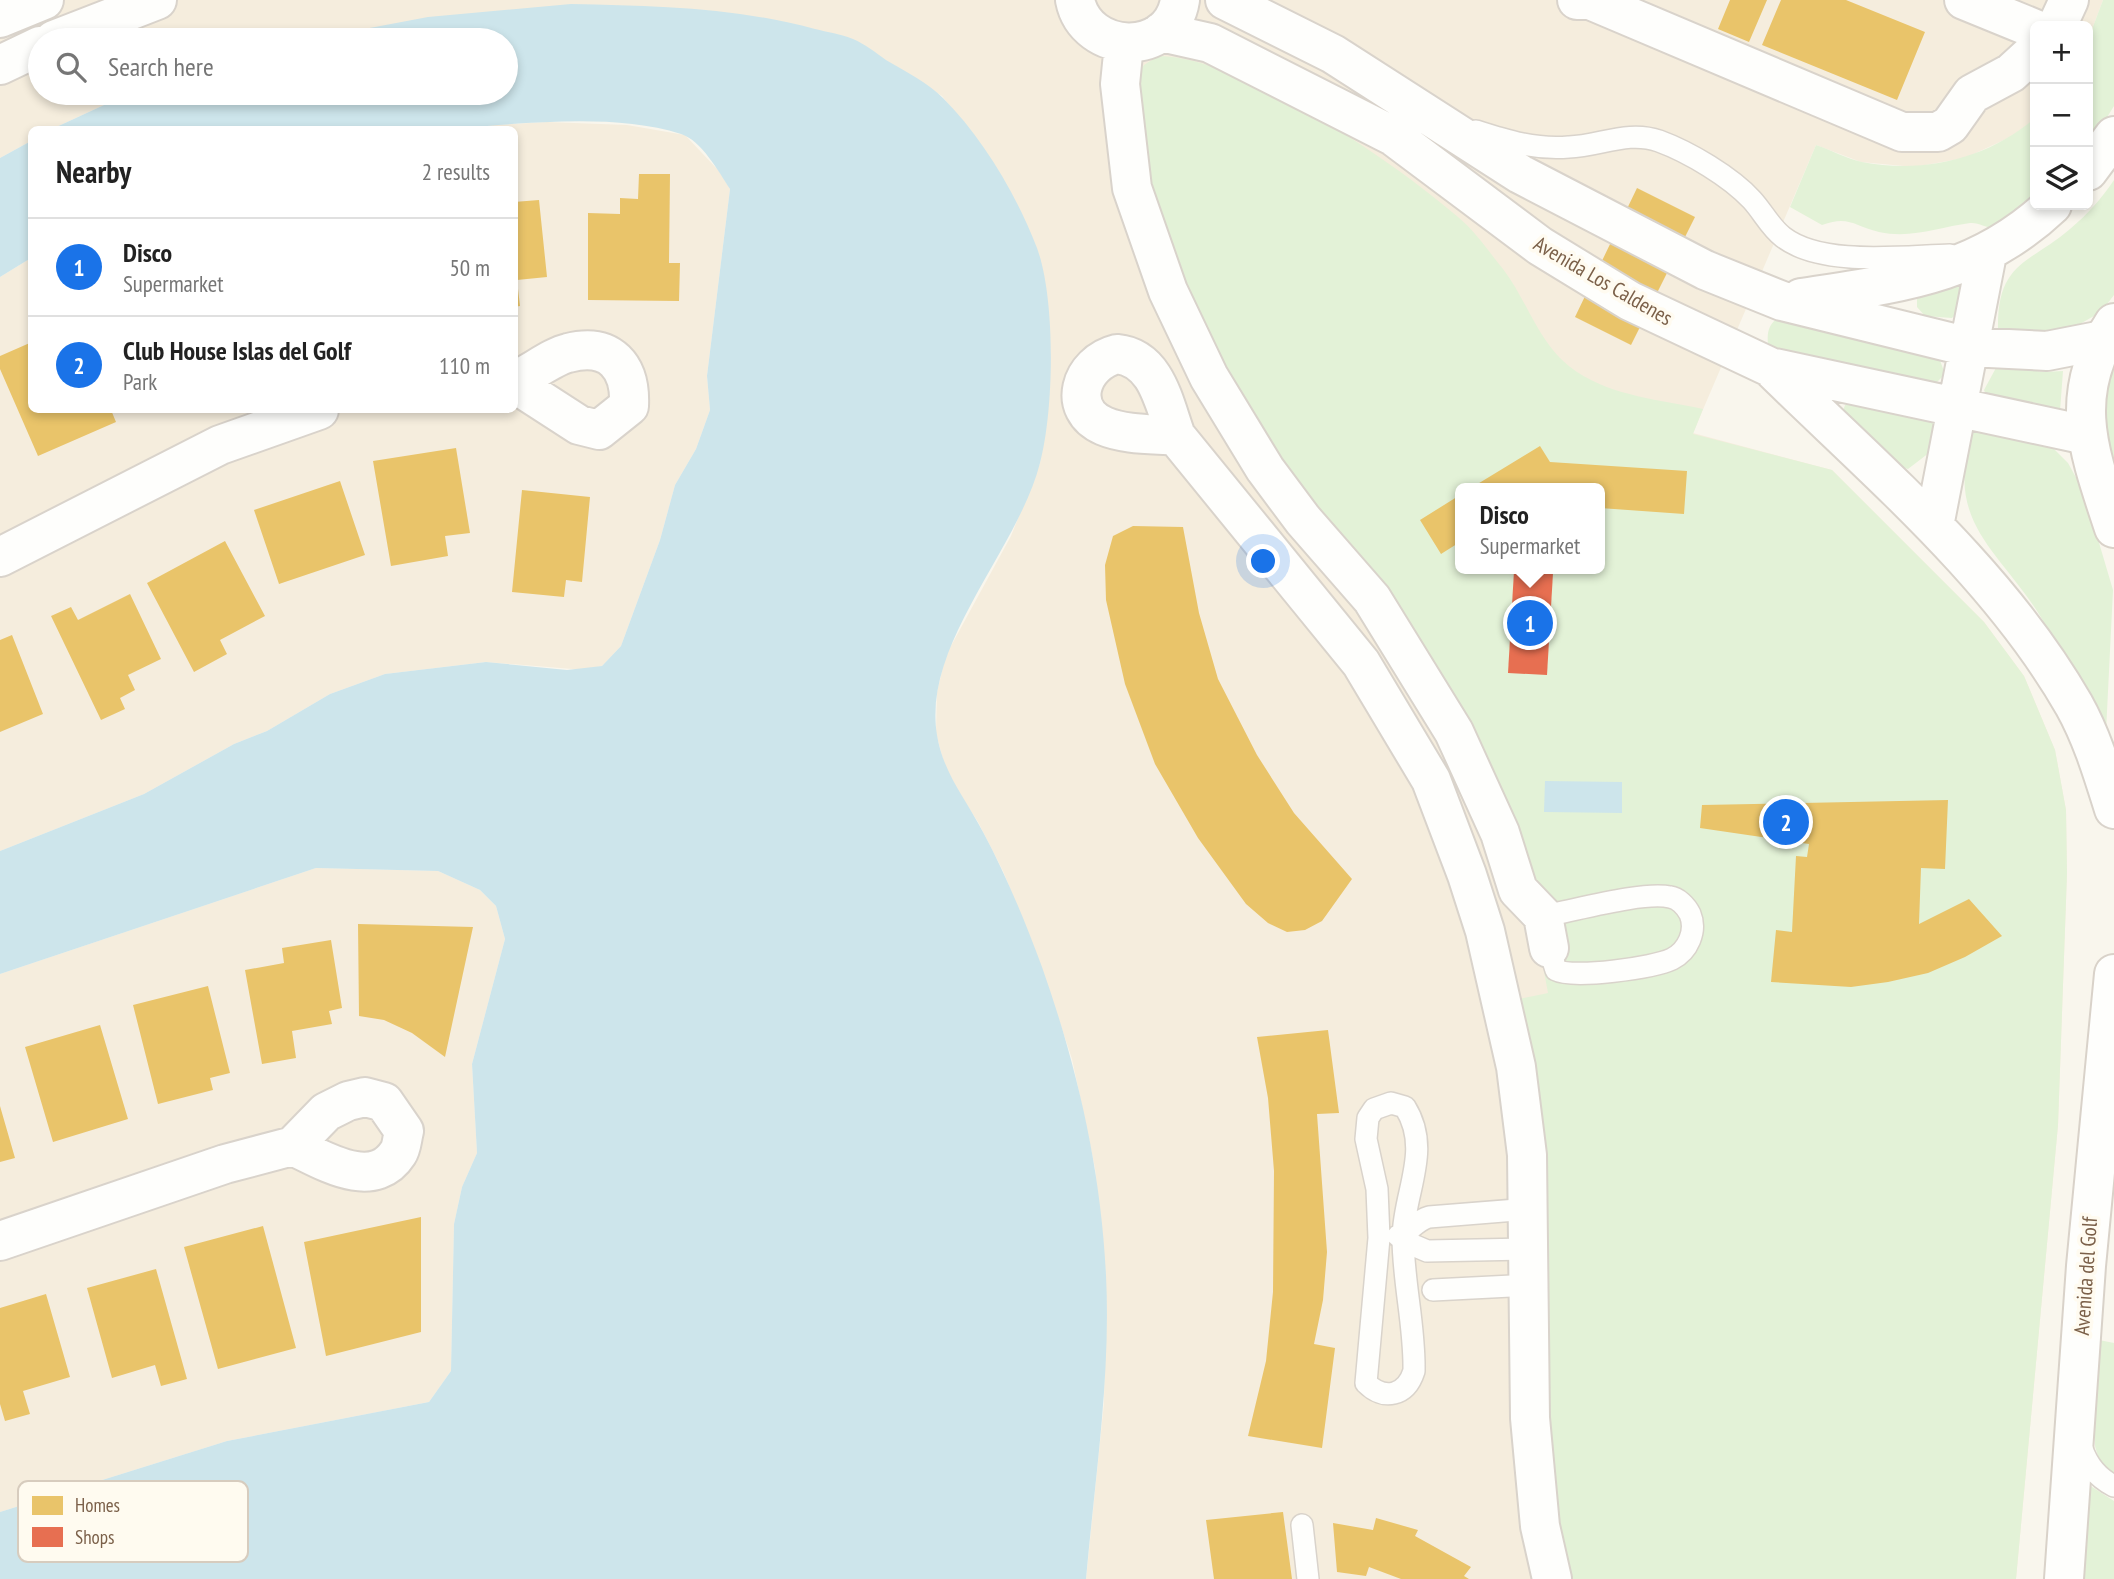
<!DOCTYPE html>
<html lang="en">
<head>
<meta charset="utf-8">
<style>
	body { margin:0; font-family:"PT Sans Narrow",sans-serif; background:#f2f2f2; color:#222 }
	.controls { position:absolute; right:21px; top:21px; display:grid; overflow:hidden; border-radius:10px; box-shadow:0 4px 10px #0003 }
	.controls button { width:63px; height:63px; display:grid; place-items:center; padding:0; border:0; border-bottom:2px solid #e0e0e0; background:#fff; color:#222; font:35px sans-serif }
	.you { position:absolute; left:1264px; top:562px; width:24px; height:24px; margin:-18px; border:5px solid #fff; border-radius:50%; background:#1a73e8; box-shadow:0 0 0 10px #1a73e833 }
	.badge { display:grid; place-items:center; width:46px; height:46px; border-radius:50%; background:#1a73e8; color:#fff; font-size:23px; font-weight:700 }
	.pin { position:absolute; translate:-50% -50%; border:4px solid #fff; box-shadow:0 2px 7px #0006 }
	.popup { position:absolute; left:1455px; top:483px; width:150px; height:91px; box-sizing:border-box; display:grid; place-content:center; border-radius:10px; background:#fff; filter:drop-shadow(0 2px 5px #0005); font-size:23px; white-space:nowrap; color:#767676 }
	.popup b { font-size:26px; color:#222 }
	.popup::after { content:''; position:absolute; left:50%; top:100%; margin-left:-14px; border:14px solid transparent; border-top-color:#fff }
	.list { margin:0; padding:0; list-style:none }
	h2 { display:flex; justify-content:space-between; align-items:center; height:91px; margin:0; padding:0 28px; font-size:30px }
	h2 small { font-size:23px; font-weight:400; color:#767676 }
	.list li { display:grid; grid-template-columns:46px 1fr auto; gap:21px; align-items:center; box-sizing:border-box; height:98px; padding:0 28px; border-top:2px solid #e0e0e0 }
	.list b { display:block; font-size:26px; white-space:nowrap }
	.list p { margin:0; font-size:23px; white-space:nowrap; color:#767676 }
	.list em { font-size:23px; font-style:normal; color:#767676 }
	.icon { flex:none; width:38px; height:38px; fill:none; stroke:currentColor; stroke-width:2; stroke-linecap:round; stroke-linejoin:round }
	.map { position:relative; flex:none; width:2114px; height:1579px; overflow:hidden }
	.search { position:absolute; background:#fff; box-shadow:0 4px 10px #0003; left:28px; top:28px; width:490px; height:77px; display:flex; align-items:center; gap:18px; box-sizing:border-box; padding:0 24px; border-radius:38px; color:#767676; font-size:26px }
	.panel { position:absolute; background:#fff; box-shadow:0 4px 10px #0003; left:28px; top:126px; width:490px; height:287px; border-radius:10px }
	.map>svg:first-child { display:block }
	.residential { fill:#f5eddd; fill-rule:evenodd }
	.green { fill:#e3f2d7; fill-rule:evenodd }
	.water { fill:#cde5eb }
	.homes { fill:#e9c46a }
	.shops { fill:#e76f51 }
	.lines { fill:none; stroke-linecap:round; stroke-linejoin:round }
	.lane-casing { stroke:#d9d3cb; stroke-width:24 }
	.street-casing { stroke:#d9d3cb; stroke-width:42 }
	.secondary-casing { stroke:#d9d2c9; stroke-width:42 }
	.lane { stroke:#fefefc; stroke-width:21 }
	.street { stroke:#fefefc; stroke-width:38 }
	.secondary { stroke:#fefefc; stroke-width:38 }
	.labels { text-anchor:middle; stroke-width:7; stroke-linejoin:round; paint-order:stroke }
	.street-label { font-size:21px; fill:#7b6049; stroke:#fffbf0 }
	.key { fill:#fffbf0; stroke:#d7ccbe; stroke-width:2 }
	.key-label { font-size:19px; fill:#7b6049 }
</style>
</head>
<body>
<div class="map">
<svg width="2114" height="1579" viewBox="0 0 2114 1579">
	<rect width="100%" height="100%" fill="#f9f6ed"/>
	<path class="residential" d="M 0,0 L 2103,0 L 2088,40 L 2088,26 L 2035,26 L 2035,118 L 2017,134 L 1965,158 L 1914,167 L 1861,162 L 1816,145 L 1693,433 L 1832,470 L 1984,622 L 2024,676 L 2055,750 L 2066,810 L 2067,873 L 2058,1125 L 2016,1579 L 1086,1579 L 1104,1403 L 1106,1276 L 1095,1168 L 1072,1059 L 1041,966 L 1003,871 L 978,822 L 947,775 L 936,733 L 937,692 L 946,655 L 1011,536 L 1040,463 L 1050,385 L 1049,315 L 1038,252 L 1010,194 L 978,142 L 942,96 L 854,40 L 318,37 L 306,40 L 40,40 L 40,93 L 130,93 L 52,129 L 32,130 L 31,141 L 0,158 ZM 1460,488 L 1600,488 L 1600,569 L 1460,569 Z
		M 547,122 L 627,125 L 685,135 L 719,171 L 730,189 L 707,376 L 710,410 L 696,449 L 675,485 L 660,540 L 621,646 L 602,666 L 585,670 L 486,662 L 385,674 L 330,694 L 267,731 L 234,744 L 144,794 L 0,851 L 0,277 L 31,258 L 32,410 L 514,410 L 514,130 L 426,129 Z
		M 316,868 L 438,871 L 480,890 L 496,906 L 505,939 L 472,1064 L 477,1153 L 462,1187 L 454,1224 L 451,1371 L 429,1402 L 227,1441 L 0,1512 L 0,974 Z"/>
	<path class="green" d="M 2103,0 L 2114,0 L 2114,106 L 2088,148 L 2088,40 Z
		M 1158,56 C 1240,56 1396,163 1458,217 C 1475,231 1489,252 1503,269 C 1529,303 1539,347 1577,372 C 1613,396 1661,400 1703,409 L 1693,434 L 1832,470 L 1984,622 L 2024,676 L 2055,750 L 2066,810 L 2067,873 L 2058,1125 L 2016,1579 L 1567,1579 L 1556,1539 L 1514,1000 L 1548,993 L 1528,883 L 1270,456 L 1159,246 L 1133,81 L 1144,65 ZM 1460,488 L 1600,488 L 1600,569 L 1460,569 Z
		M 2035,118 L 2035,197 C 2024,206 2010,222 1997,227 C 1988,230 1980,222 1970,223 C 1939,227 1912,239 1879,232 C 1854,226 1849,215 1822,225 L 1790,207 L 1816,145 C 1831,150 1847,159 1862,162 C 1923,174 1988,159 2035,118 Z
		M 2114,180 L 2114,295 L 2101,312 L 2057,337 L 2007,337 L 1998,329 C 1997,262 2029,264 2070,229 C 2087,215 2102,198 2114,180 Z
		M 1963,283 L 1962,308 L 1952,318 L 1925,316 L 1917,307 L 1917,299 L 1937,285 Z
		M 1779,317 L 1938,355 L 1945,374 L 1932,387 L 1777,352 L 1768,345 C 1767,332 1768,325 1779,317 Z
		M 1997,366 L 2044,372 L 2063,371 L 2060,411 L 1986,395 L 1984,390 Z
		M 2114,367 L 2114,462 C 2102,427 2103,403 2114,367 Z
		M 1855,403 L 1932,415 L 1941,424 L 1938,446 L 1908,469 L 1897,466 L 1842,414 L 1845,405 Z
		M 1985,425 L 2052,447 L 2068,463 L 2084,492 L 2113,590 L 2106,732 C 2082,695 2064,656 2042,619 C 2002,552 1942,523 1973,433 Z
		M 2094,1339 L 2114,1343 L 2114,1475 L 2099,1460 L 2095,1446 Z
		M 2089,1485 L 2114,1501 L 2114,1579 L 2074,1579 Z"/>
	<path class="water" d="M 571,4 C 653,6 735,7 815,29 C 827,32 841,34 853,39 C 865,44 876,53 886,60 C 905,71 928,83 943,98 C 983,138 1017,196 1037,248 C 1056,300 1054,410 1040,463 C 1017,552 922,644 937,735 C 943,773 966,799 983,832 C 1006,875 1025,921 1042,967 C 1077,1066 1101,1169 1106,1275 C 1111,1376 1095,1478 1086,1579 L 0,1579 L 0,1512 L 227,1441 L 429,1402 L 451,1371 L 454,1224 L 462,1187 L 477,1153 L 472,1064 L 505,939 L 496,906 L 480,890 L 438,871 L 316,868 L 0,974 L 0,851 L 144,794 L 234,744 L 267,731 L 330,694 L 385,674 L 486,662 L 567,670 L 602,666 L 621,646 L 660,540 L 675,485 L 696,449 L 710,410 L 707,376 L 730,189 C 719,172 701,140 681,134 C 604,110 502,127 423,130 C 300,133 176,130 52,129 L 130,93 L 506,93 L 506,40 L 306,40 L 428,17 Z
		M 31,141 L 31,258 L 0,277 L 0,158 Z
		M 1545,781 L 1622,782 L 1622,813 L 1544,812 Z"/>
	<path class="homes" d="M 1730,0 L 1767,0 L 1749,42 L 1718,29 Z
		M 1781,0 L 1846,0 L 1925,32 L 1897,100 L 1762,45 Z
		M 639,174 L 670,174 L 669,263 L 680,263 L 679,301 L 588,300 L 588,213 L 620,214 L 620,198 L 638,199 Z
		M 1637,188 L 1695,217 L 1631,345 L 1575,317 Z
		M 539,200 L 547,277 L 517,280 L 520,306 L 514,307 L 514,202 Z
		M 32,342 L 32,410 L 111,410 L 116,422 L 38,456 L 0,369 L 0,356 Z
		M 1540,446 L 1550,462 L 1687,471 L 1684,514 L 1600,508 L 1600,488 L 1471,488 Z
		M 456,448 L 470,533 L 445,536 L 448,556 L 391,566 L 373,461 Z
		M 340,481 L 365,555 L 279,584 L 254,510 Z
		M 522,490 L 590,497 L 582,582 L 566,580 L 564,597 L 512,592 Z
		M 1460,495 L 1460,542 L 1441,554 L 1420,520 Z
		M 1133,526 L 1183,527 L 1199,613 L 1218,679 L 1257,755 L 1294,813 L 1352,879 L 1322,921 L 1305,930 L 1287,932 L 1268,923 L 1246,904 L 1198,838 L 1155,764 L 1125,684 L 1106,600 L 1105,565 L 1113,536 Z
		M 225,541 L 265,616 L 220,640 L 227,654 L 194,672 L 147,583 Z
		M 130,594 L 161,659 L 128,675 L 135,690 L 120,698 L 125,709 L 101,720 L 51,616 L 71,607 L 78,620 Z
		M 12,635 L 43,714 L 0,732 L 0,640 Z
		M 1948,800 L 1945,869 L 1921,868 L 1919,924 L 1969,899 L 2002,936 L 1965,957 L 1928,973 L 1888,982 L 1851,987 L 1771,982 L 1776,930 L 1792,932 L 1796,856 L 1807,857 L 1809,844 L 1700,828 L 1702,805 Z
		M 358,924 L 473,927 L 445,1057 L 412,1033 L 384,1020 L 359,1016 Z
		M 331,940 L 342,1008 L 329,1011 L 332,1024 L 292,1031 L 296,1058 L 262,1064 L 245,970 L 284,963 L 282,948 Z
		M 208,986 L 230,1073 L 210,1078 L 213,1090 L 158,1104 L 133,1005 Z
		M 100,1025 L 128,1119 L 53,1142 L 25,1047 Z
		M 1328,1030 L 1339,1113 L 1317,1114 L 1327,1252 L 1323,1300 L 1314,1344 L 1335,1348 L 1322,1448 L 1248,1436 L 1266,1361 L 1273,1292 L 1274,1171 L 1268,1098 L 1257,1037 Z
		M 0,1106 L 15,1158 L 0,1162 Z
		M 421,1217 L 421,1332 L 326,1356 L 304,1242 Z
		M 263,1226 L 296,1348 L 218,1369 L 184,1247 Z
		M 156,1269 L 187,1379 L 161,1386 L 155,1365 L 112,1378 L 87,1288 Z
		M 46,1294 L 70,1377 L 23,1391 L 30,1414 L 5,1421 L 0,1404 L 0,1308 Z
		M 1283,1512 L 1292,1579 L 1214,1579 L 1206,1520 Z
		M 1376,1518 L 1418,1530 L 1415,1536 L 1471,1567 L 1464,1576 L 1469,1579 L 1401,1579 L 1369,1567 L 1366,1576 L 1337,1572 L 1333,1523 L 1373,1530 Z"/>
	<path class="shops" d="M 1514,571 L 1553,573 L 1547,675 L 1508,673 Z"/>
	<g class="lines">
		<defs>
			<path id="lane" d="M 1476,131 C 1507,141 1536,150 1569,147 C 1600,146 1628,130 1659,141 C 1689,152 1731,177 1752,200 C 1763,212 1770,227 1783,237 C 1822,267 1903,256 1950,255
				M 1543,916 C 1573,911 1643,891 1670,897 C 1678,898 1686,906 1690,914 C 1697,931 1688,951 1672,959 C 1653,968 1573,979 1556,970 L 1549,948
				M 1391,1103 L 1405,1107 C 1432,1150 1404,1191 1403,1237 C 1403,1282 1415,1326 1414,1371 C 1406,1396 1384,1401 1366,1383 L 1379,1238 L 1377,1189 L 1366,1139 L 1368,1118 L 1374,1109 Z
				M 1403,1235 L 1413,1245 L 1427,1251 L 1529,1249
				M 1398,1236 C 1409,1233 1415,1221 1429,1217 L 1528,1209
				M 1433,1290 L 1530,1285
				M 2080,1442 C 2085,1462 2096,1477 2114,1486
				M 1302,1525 L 1308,1579"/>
			<path id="street" d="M 1075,0 C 1086,55 1171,58 1180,0
				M 1225,0 L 1333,54 L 1520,174 L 1705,270 L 1782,301 L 1969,347 L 2047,351 L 2103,340
				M 1577,0 L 1590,0 L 1902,132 L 1938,132 L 1950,125 L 1972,94 L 2011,73 L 2035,51
				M 1964,0 L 2035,29
				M 0,18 L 44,0
				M 2057,26 L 2069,0
				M 1161,32 L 1210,43 L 1393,136 L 1540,246 L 1630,301 L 1770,367 L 2086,435
				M 54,40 L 157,0
				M 1124,44 L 1120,84 L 1132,188 L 1168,291 L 1209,377 L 1265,469 L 1303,520 L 1372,599 L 1454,732 L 1500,833 L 1518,890 L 1543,916 L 1549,948
				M 0,65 L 40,46
				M 2088,171 L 2114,136
				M 1801,298 C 1898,283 1977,276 2052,205
				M 1117,354 C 1157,358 1164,404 1176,436 C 1154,434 1125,435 1104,426 C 1066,410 1080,363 1117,354 Z
				M 1770,367 C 1877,472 1999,574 2074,705 C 2092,737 2103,774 2114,809
				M 514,381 C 530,374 554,356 568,353 C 611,342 631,367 629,406 L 599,430 L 579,425 L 514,383
				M 1176,436 L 1361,663 L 1431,780 L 1467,875 L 1485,931 L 1516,1067 L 1527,1155 L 1530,1418 L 1540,1526 L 1552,1579
				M 1934,526 L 1987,254
				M 0,557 L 220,445 L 319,410
				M 0,1241 L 225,1164 L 293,1146 L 326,1112 L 348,1101 L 365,1097 L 384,1102 L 404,1131 C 402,1138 402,1147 398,1153 C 373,1192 323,1160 293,1146"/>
			<path id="secondary" d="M 2114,323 C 2066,396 2089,452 2114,528
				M 2064,1579 L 2086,1266 L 2114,974"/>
		</defs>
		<use href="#lane" class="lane-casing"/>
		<use href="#street" class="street-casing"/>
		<use href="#secondary" class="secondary-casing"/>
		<use href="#lane" class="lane"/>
		<use href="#street" class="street"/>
		<use href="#secondary" class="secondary"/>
	</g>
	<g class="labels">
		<g class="street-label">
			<text transform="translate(1603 281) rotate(30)" y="7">Avenida Los Caldenes</text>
			<text transform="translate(2086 1276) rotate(-86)" y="7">Avenida del Golf</text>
		</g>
	</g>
	<rect x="18" y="1481" width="230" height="81" rx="10" class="key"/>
	<rect x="32" y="1496" width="31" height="19" fill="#e9c46a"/>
	<rect x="32" y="1527" width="31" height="20" fill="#e76f51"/>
	<g class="key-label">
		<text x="75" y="1512">Homes</text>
		<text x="75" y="1544">Shops</text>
	</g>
</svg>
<div class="controls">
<button>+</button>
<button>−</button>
<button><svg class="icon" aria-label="layers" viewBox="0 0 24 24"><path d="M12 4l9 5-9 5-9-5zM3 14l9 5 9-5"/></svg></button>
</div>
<div class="you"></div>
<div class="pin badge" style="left:1530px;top:623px">1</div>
<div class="popup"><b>Disco</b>Supermarket</div>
<div class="pin badge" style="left:1786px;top:822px">2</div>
<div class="search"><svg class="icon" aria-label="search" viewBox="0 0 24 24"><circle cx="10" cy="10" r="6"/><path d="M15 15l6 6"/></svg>Search here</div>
<section class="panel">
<h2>Nearby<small>2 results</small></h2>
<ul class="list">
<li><span class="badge">1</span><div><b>Disco</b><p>Supermarket</p></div><em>50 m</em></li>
<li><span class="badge">2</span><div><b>Club House Islas del Golf</b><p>Park</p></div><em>110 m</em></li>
</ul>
</section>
</div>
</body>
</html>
